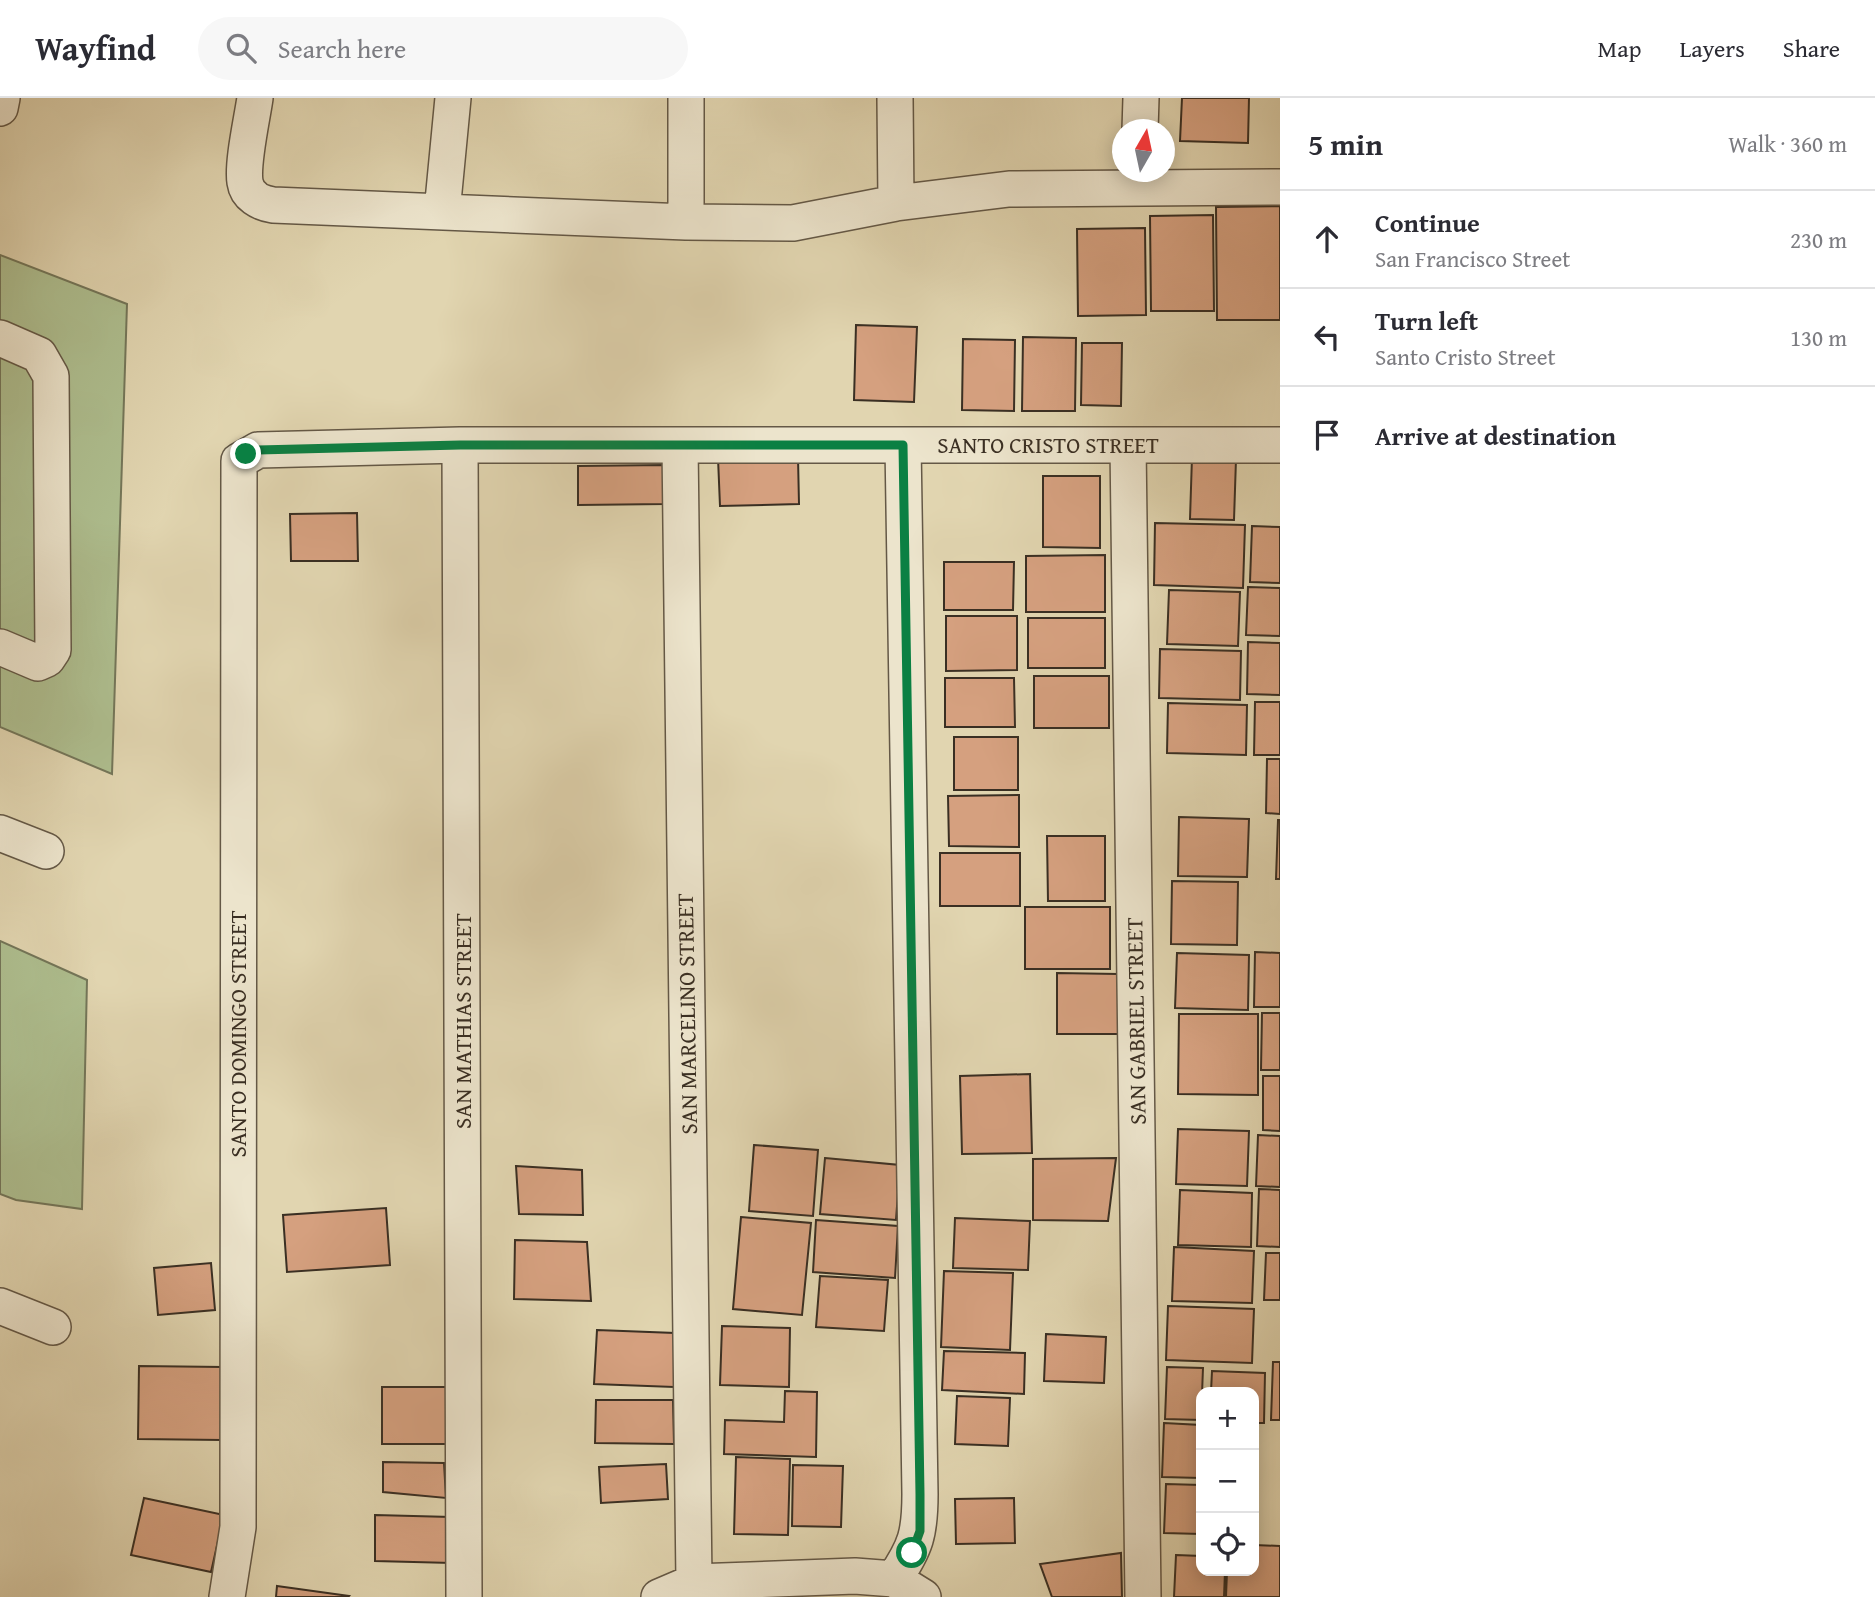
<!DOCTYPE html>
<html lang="en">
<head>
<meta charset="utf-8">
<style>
	body { margin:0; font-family:"Gentium Book Plus",serif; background:#f7f7f7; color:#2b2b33 }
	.controls { position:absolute; right:21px; bottom:21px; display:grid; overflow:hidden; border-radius:14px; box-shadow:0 4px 18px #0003 }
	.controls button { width:63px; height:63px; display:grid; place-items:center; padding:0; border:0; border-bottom:2px solid #e1e1e2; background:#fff; color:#2b2b33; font:35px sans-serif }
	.compass { position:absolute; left:1112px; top:21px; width:63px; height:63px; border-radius:50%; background:#fff; box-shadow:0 4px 18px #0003; rotate:9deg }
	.stop { position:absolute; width:21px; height:21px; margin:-16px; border:5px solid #0b8043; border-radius:50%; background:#fff }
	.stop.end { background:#0b8043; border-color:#fff; box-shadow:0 2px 7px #0008 }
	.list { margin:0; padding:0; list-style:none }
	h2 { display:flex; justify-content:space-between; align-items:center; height:91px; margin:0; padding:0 28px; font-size:30px }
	h2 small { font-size:23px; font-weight:400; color:#7c7c81 }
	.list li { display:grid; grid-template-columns:46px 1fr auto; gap:21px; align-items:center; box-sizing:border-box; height:98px; padding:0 28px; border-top:2px solid #e1e1e2 }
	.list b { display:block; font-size:26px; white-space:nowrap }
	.list p { margin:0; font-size:23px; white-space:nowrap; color:#7c7c81 }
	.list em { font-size:23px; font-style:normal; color:#7c7c81 }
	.icon { flex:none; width:38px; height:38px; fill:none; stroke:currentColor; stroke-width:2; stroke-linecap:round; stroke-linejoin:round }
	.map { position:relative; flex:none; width:1280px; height:1499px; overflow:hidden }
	header { display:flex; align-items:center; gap:42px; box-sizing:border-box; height:98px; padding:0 35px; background:#fff; border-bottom:2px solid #e1e1e2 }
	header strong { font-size:33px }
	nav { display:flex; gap:38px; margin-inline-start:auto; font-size:24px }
	.search { width:490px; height:63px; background:#f7f7f7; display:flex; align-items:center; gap:18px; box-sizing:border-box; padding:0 24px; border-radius:38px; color:#7c7c81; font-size:26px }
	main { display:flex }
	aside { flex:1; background:#fff }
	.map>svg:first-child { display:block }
	.green { fill:#aebe8f; stroke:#747659; stroke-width:2 }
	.building { fill:#d5a07f; stroke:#3a2f23; stroke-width:2 }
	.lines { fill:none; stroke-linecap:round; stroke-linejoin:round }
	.minor-casing { stroke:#645846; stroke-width:38 }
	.minor { stroke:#ece4cc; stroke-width:35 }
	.route { stroke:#0b8043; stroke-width:9 }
	.labels { text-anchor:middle; stroke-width:7; stroke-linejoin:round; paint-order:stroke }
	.street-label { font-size:23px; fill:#3a2f23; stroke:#ece4cc }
</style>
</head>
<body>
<header>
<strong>Wayfind</strong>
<div class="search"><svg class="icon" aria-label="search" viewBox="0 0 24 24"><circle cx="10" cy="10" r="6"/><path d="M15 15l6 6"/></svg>Search here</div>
<nav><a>Map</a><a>Layers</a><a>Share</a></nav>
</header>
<main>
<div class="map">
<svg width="1280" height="1499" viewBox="0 0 1280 1499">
	<rect width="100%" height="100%" fill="#e1d5b0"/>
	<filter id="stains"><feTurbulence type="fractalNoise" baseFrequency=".00286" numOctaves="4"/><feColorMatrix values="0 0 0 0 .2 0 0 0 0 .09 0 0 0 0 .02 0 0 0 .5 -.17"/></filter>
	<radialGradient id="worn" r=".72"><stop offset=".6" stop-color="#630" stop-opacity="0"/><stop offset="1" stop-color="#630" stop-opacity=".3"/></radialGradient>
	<path class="green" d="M 0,157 L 127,206 L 112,676 L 0,629 Z
		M 0,843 L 87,882 L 82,1111 L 16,1102 L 0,1096 Z"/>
	<path class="building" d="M 1182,0 L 1249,0 L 1248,45 L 1180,43 Z
		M 1280,108 L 1280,222 L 1217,222 L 1216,109 Z
		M 1213,117 L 1214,213 L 1151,213 L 1150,118 Z
		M 1145,130 L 1146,217 L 1078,218 L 1077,131 Z
		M 856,227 L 917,229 L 914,304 L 854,302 Z
		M 1023,239 L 1076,240 L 1075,313 L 1022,313 Z
		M 963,241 L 1015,242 L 1014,313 L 962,312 Z
		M 1082,245 L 1122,245 L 1121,308 L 1081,307 Z
		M 798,359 L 799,406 L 720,408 L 718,360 Z
		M 1192,359 L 1236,361 L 1234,422 L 1190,421 Z
		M 665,367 L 665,406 L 578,407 L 578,368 Z
		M 1043,378 L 1100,378 L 1100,450 L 1043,449 Z
		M 357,415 L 358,463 L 291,463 L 290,416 Z
		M 1155,425 L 1245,427 L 1243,490 L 1154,487 Z
		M 1252,428 L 1280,429 L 1280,485 L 1250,484 Z
		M 1105,457 L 1105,514 L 1026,514 L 1026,458 Z
		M 944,464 L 1014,464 L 1013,512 L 944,512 Z
		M 1248,489 L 1280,490 L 1280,538 L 1246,537 Z
		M 1169,492 L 1240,494 L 1238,548 L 1167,546 Z
		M 946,518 L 1017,518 L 1017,572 L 946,573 Z
		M 1028,520 L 1105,520 L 1105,570 L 1028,570 Z
		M 1248,544 L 1280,545 L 1280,597 L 1247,596 Z
		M 1160,551 L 1241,553 L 1240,602 L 1159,600 Z
		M 1034,578 L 1109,578 L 1109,630 L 1034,630 Z
		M 945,580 L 1014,580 L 1015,629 L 945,629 Z
		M 1255,604 L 1280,604 L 1280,657 L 1254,657 Z
		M 1168,605 L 1247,607 L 1246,657 L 1167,655 Z
		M 954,639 L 1018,639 L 1018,692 L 954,692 Z
		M 1267,661 L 1280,661 L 1280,716 L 1266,715 Z
		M 1019,697 L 1019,749 L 949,748 L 948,698 Z
		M 1179,719 L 1249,721 L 1247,779 L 1178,778 Z
		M 1278,722 L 1280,722 L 1280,781 L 1276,781 Z
		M 1047,738 L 1105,738 L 1105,803 L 1048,803 Z
		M 940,755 L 1020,755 L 1020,808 L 940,808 Z
		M 1172,783 L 1238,784 L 1237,847 L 1171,846 Z
		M 1025,809 L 1110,809 L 1110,871 L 1025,871 Z
		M 1255,854 L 1280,855 L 1280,909 L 1254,909 Z
		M 1177,855 L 1249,857 L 1248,912 L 1175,910 Z
		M 1057,875 L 1118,876 L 1118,936 L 1057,936 Z
		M 1262,915 L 1280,915 L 1280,972 L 1261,972 Z
		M 1179,916 L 1258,916 L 1258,997 L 1178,996 Z
		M 1030,976 L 1032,1055 L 962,1056 L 960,978 Z
		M 1263,978 L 1280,978 L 1280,1033 L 1263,1032 Z
		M 1178,1031 L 1249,1033 L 1247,1088 L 1176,1086 Z
		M 1258,1037 L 1280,1038 L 1280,1089 L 1256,1088 Z
		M 754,1047 L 818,1052 L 813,1118 L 749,1113 Z
		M 825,1060 L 900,1067 L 896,1122 L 820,1116 Z
		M 1116,1060 L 1108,1123 L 1033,1122 L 1033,1061 Z
		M 516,1068 L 582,1072 L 583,1117 L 519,1116 Z
		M 1259,1091 L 1280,1092 L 1280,1149 L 1257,1148 Z
		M 1180,1092 L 1252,1095 L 1251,1149 L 1178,1147 Z
		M 386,1110 L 390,1167 L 287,1174 L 283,1117 Z
		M 741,1119 L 811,1125 L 802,1217 L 733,1211 Z
		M 955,1120 L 1030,1123 L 1028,1172 L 953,1170 Z
		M 816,1122 L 898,1128 L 895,1180 L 813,1174 Z
		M 515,1142 L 587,1144 L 591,1203 L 514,1201 Z
		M 1174,1149 L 1254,1153 L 1252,1205 L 1172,1203 Z
		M 1266,1155 L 1280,1155 L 1280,1202 L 1264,1202 Z
		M 211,1165 L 215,1212 L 158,1217 L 154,1170 Z
		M 944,1173 L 1013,1175 L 1010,1252 L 941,1249 Z
		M 820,1178 L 888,1182 L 884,1233 L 816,1229 Z
		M 1168,1208 L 1254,1211 L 1252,1265 L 1166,1262 Z
		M 722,1228 L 790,1230 L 789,1289 L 720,1287 Z
		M 597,1232 L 675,1235 L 674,1289 L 594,1286 Z
		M 1046,1236 L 1106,1239 L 1104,1285 L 1044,1283 Z
		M 944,1253 L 1025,1255 L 1024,1296 L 942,1292 Z
		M 1273,1264 L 1280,1264 L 1280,1322 L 1271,1322 Z
		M 139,1268 L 223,1269 L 222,1342 L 138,1341 Z
		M 1167,1269 L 1203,1270 L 1201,1322 L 1165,1321 Z
		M 1212,1273 L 1265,1275 L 1264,1325 L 1254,1325 L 1254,1294 L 1211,1294 Z
		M 382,1289 L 449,1289 L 449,1346 L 382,1346 Z
		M 785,1293 L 817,1294 L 816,1359 L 724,1356 L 725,1322 L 784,1324 Z
		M 957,1298 L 1010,1300 L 1008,1348 L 955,1346 Z
		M 596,1302 L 673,1302 L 674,1346 L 595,1345 Z
		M 1164,1325 L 1201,1327 L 1201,1380 L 1162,1379 Z
		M 736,1359 L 790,1361 L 788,1437 L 734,1436 Z
		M 383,1364 L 444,1365 L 446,1400 L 383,1394 Z
		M 666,1366 L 668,1401 L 601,1405 L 599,1369 Z
		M 793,1367 L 843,1368 L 841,1429 L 792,1428 Z
		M 1166,1386 L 1201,1387 L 1201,1436 L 1164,1435 Z
		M 144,1400 L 224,1417 L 211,1474 L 131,1457 Z
		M 1014,1400 L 1015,1445 L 956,1446 L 955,1401 Z
		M 375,1417 L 451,1419 L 452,1465 L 375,1463 Z
		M 1254,1447 L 1280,1448 L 1280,1499 L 1226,1499 L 1227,1473 L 1254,1473 Z
		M 1121,1455 L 1122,1499 L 1052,1499 L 1040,1466 Z
		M 1176,1457 L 1201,1458 L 1201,1473 L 1225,1473 L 1224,1499 L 1174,1499 Z
		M 277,1488 L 349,1498 L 348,1499 L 276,1499 Z"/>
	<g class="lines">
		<defs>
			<path id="minor" d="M 255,0 C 252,21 242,65 245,84 C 247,98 260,105 273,107 L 686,124 L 793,125 L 896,105 L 1009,91 L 1280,89
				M 686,0 L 686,124
				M 895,0 L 896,105
				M 0,10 L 2,0
				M 1140,32 L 1141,0
				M 442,114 L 453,0
				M 0,240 L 39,257 L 51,278 L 53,552 L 47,561 L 38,565 L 0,549
				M 460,347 L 464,1499
				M 680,347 L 694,1484
				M 1128,347 L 1143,1499
				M 0,735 L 46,753
				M 0,1208 L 53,1229
				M 894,1481 C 916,1449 920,1435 920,1396 L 903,347
				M 227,1499 L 238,1429 L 239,363 L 258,352 L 460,347 L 1280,347
				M 659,1499 L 694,1484 L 855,1478 L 894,1481 L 923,1499"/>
		</defs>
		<use href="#minor" class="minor-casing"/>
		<use href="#minor" class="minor"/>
	</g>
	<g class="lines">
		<path class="route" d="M 246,356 L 258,352 L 460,347 L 903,347 L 920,1396 L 920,1433 L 912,1455"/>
	</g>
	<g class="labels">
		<g class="street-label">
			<text x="1048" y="355">SANTO CRISTO STREET</text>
			<text transform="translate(687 916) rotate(-91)" y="8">SAN MARCELINO STREET</text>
			<text transform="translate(463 923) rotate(-90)" y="8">SAN MATHIAS STREET</text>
			<text transform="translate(1136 923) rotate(-91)" y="8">SAN GABRIEL STREET</text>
			<text transform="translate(238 936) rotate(-90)" y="8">SANTO DOMINGO STREET</text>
		</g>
	</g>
	<rect width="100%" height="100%" filter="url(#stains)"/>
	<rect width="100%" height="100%" fill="url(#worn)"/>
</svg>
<div class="controls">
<button>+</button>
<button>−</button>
<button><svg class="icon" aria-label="locate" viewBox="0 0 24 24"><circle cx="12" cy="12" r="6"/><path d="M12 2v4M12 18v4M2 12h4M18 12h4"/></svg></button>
</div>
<svg class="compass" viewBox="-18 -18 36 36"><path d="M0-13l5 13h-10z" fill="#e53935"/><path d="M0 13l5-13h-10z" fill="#7c7c81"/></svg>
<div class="stop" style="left:912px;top:1455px"></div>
<div class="stop end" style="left:246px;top:356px"></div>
</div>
<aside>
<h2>5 min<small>Walk · 360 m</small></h2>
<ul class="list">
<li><svg class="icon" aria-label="ahead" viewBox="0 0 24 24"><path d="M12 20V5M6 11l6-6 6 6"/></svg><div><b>Continue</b><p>San Francisco Street</p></div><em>230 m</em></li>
<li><svg class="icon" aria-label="left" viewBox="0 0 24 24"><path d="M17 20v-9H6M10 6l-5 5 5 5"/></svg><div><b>Turn left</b><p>Santo Cristo Street</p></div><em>130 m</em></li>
<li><svg class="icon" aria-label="arrive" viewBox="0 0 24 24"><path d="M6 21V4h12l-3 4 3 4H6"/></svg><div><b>Arrive at destination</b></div></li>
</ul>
</aside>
</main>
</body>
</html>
